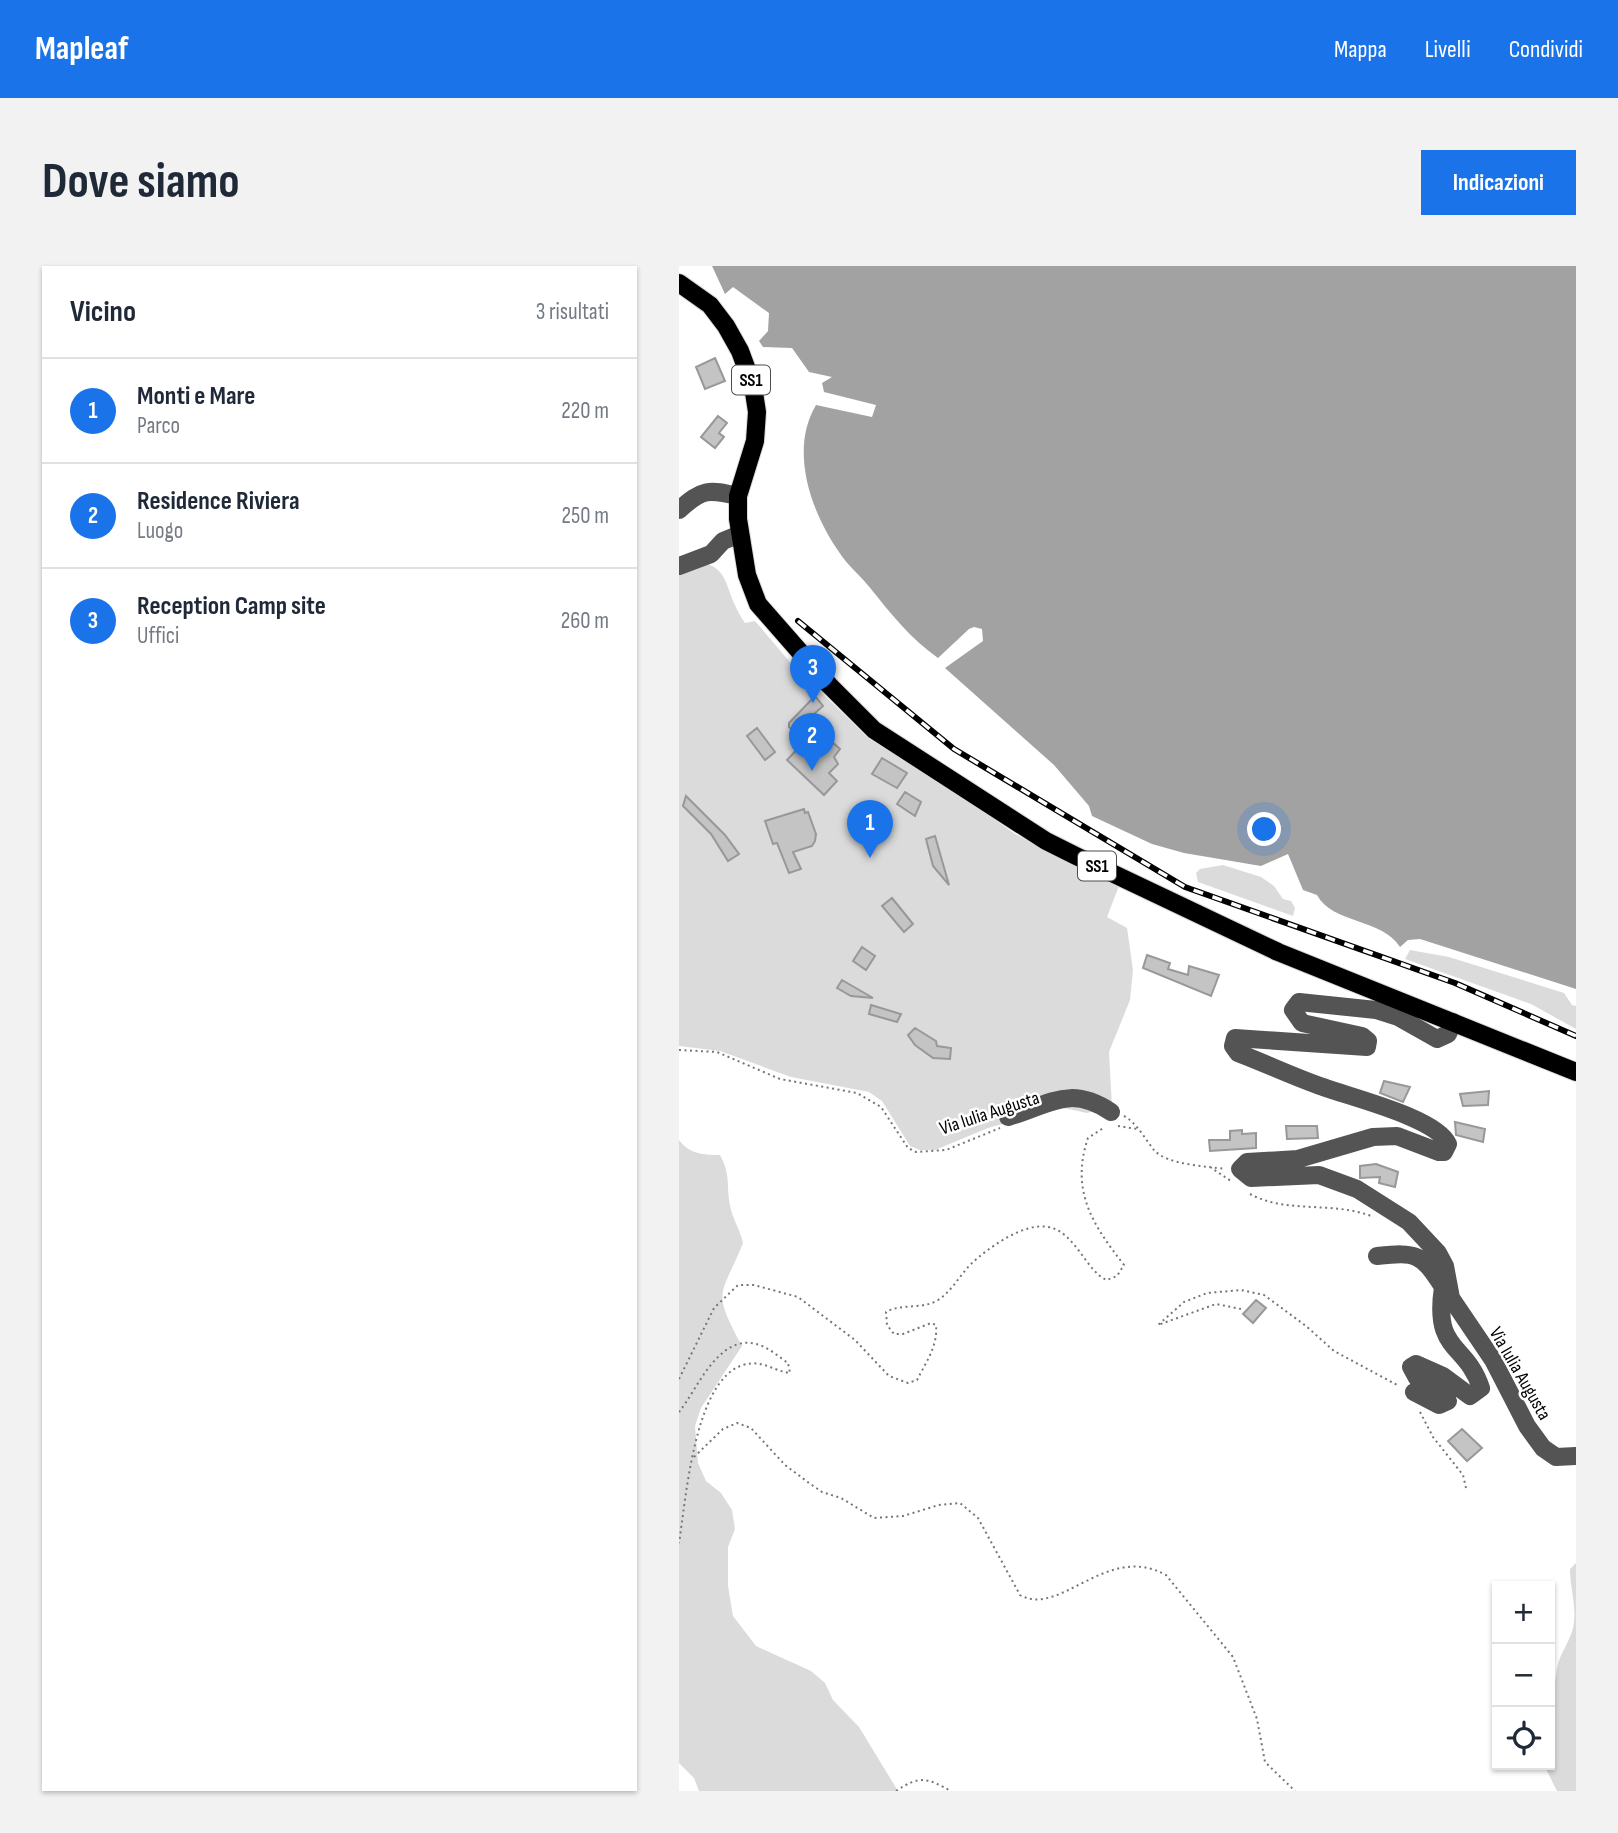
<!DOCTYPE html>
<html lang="it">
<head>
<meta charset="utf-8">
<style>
	body { margin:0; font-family:"Sofia Sans Condensed",sans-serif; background:#f2f2f3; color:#1f2937 }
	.controls { position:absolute; right:21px; bottom:21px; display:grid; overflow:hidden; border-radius:0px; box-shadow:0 2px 5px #0004 }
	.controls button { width:63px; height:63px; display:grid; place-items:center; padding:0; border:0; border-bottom:2px solid #e0e1e3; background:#fff; color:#1f2937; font:35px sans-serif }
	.you { position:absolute; left:586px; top:564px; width:24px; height:24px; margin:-18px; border:5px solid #fff; border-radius:50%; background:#1a73e8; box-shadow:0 0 0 10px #1a73e833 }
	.badge { display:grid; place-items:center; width:46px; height:46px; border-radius:50%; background:#1a73e8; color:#fff; font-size:23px; font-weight:700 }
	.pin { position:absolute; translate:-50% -58px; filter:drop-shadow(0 2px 4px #0008) }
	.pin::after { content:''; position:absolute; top:37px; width:24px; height:21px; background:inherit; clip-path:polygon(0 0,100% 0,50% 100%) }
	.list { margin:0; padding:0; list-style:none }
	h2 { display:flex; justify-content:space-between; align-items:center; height:91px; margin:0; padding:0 28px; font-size:30px }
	h2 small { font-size:23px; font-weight:400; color:#747a83 }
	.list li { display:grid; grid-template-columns:46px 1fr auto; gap:21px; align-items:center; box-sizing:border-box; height:105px; padding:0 28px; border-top:2px solid #e0e1e3 }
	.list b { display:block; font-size:26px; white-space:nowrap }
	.list p { margin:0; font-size:23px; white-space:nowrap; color:#747a83 }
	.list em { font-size:23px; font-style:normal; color:#747a83 }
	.icon { flex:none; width:38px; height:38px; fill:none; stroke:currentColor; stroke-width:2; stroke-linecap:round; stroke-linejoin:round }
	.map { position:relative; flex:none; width:897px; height:1525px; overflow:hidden; border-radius:0px }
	header { display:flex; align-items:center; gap:42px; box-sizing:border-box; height:98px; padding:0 35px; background:#1a73e8; color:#fff }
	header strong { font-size:33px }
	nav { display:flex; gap:38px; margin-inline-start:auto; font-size:24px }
	.intro { display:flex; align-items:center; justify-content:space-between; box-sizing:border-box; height:168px; padding:0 42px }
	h1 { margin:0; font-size:49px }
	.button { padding:18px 32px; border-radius:0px; background:#1a73e8; color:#fff; font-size:24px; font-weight:700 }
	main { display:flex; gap:42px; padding:0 42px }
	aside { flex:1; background:#fff; border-radius:0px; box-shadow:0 2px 5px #0004 }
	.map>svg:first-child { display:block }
	.green { fill:#dbdbdb }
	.water { fill:#a2a2a2 }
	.building { fill:#c4c4c4; stroke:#989898; stroke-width:2 }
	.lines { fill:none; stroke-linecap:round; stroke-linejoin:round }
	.major-casing { stroke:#dbdbdb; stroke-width:20 }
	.path { stroke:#767676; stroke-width:2; stroke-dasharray:2 3.5; stroke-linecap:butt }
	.minor { stroke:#545454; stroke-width:18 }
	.major { stroke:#000; stroke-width:18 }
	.rail-casing { stroke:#000; stroke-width:6 }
	.rail { stroke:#fff; stroke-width:3.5; stroke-dasharray:10; stroke-linecap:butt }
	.labels { text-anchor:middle; stroke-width:5; stroke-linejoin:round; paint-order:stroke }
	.shield { fill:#fff; stroke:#4c4c4c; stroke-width:2 }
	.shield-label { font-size:18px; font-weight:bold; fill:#000 }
	.street-label { font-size:19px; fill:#000; stroke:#fff }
</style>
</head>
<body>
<header>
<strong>Mapleaf</strong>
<nav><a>Mappa</a><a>Livelli</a><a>Condividi</a></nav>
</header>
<div class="intro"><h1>Dove siamo</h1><a class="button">Indicazioni</a></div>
<main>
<aside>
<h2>Vicino<small>3 risultati</small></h2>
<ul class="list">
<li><span class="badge">1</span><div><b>Monti e Mare</b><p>Parco</p></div><em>220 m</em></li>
<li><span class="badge">2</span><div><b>Residence Riviera</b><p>Luogo</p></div><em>250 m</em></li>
<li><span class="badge">3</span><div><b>Reception Camp site</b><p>Uffici</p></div><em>260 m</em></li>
</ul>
</aside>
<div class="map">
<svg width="897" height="1525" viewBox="0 0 897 1525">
	<rect width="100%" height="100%" fill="#fff"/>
	<path class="green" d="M 0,293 C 58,297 39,316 66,357 L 76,355 L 110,395 L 190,473 L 262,515 L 336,568 L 440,620 L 428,651 L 448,662 L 454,704 L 451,734 L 430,786 L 433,841 L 408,847 L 380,841 L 309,862 L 256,884 L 241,884 L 231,880 L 203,835 L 190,826 L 112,811 L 41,785 L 0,780 Z
		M 544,599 L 582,611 L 595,620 L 604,633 L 612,635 L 616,642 L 614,650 L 519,616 L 517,607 L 521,603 Z
		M 731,684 L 770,691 L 885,727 L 893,739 L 897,740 L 897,763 L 852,738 L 726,693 Z
		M 0,874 C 10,888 25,889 41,889 C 52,909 47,918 51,939 C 53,952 61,963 64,977 C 42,1032 32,1022 63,1080 L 22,1142 L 16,1160 L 19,1197 L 27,1215 L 42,1227 L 53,1244 L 56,1263 L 49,1281 L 49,1320 L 54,1350 L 77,1380 L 132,1405 L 146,1417 L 154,1434 L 180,1461 L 219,1525 L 20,1525 L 15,1512 L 0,1497 Z
		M 897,1297 L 897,1525 L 878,1525 L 865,1499 L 871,1499 C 871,1466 873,1434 878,1402 C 881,1386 894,1372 895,1356 C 897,1338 891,1321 891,1303 Z"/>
	<path class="water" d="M 33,0 L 897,0 L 897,723 L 741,673 L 729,674 L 721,681 C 703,652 653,658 638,629 L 624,624 L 609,588 L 582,600 L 505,587 L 473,578 L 413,550 L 410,540 L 375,499 L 266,402 L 304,375 L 303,363 L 295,361 L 290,363 L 259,392 C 232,373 212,348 192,323 C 182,310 168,299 160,286 C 132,246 110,184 137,139 L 193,151 L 197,139 L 145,126 L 143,117 L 153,111 L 130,106 L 113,82 L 84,81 L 80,75 L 89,65 L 90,47 L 54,21 L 46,28 Z"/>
	<path class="building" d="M 36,92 L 46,115 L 26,123 L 17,101 Z
		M 39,150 L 48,157 L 40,167 L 45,171 L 36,182 L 22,171 Z
		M 136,430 L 144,440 L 134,449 L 149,462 L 144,468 L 161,483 L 155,491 L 159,498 L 150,507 L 158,515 L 145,529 L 108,494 L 126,475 L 110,461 L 110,457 Z
		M 78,462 L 96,486 L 86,494 L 68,470 Z
		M 203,492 L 228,507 L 218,522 L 193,508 Z
		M 226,526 L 242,536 L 236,550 L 218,538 Z
		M 7,530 L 46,569 L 60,588 L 49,595 L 32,568 L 4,540 Z
		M 125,543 L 126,547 L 129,546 L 137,568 L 136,575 L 133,580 L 114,586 L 122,603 L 110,607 L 98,577 L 94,578 L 86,555 Z
		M 256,570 L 270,619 L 254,600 L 247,573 Z
		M 213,632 L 234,658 L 225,666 L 203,640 Z
		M 183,681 L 196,690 L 187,704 L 174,695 Z
		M 468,689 L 491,697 L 489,703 L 509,709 L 510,700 L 540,709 L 532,730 L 464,702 Z
		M 163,714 L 194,732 L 172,730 L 158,722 Z
		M 192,739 L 222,748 L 218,756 L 190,748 Z
		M 236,762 L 257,775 L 258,780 L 272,782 L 271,793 L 254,792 L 236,779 L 229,769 Z
		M 705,815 L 731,821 L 724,836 L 701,827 Z
		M 810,825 L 809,839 L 784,840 L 781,828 Z
		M 776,856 L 806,863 L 804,876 L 777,869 Z
		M 607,860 L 638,860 L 639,872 L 608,873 Z
		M 563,864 L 563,868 L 577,867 L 577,882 L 531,885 L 530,874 L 551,874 L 551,865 Z
		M 697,898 L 719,906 L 716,921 L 700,917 L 701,911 L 681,912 L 681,900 Z
		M 577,1034 L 587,1042 L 574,1057 L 564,1048 Z
		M 783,1163 L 803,1182 L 788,1195 L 769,1175 Z"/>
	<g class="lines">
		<defs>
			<path id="major" d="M 0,17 L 31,39 L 47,60 L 61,85 L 74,120 L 78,146 L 76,175 L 59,230 L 59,253 L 68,309 L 79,338 L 150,419 L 195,464 L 367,575 L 397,590 L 599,686 L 897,806"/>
		</defs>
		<use href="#major" class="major-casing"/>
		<path class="path" d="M 0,784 L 38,786 L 101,813 L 178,827 L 202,841 L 229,882 L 237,886 L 267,884 L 321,862
			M 445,850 C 458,857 466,873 475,884 C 488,899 527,900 546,903
			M 439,860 L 458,863
			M 531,901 L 552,915
			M 571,928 C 608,948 653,935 692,950
			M 562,1043 L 537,1038 L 479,1059 L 505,1036 L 528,1027 L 562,1024 L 585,1029 L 627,1060 L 655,1085 L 720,1120
			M 0,1113 L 35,1042 L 59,1019 L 75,1019 L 119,1031 L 176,1074 L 210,1110 L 229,1117 L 238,1114 C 247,1096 259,1080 257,1059 L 252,1057 L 224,1068 L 215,1068 L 208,1059 L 207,1046 C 223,1037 243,1044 259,1034 C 274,1024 280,1010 292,998 C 309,982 345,956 369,961 C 396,965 408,1007 428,1014 L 438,1010 L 445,999 C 414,959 391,925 409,872 L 426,861
			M 0,1146 C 18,1124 39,1068 77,1078 C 88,1080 100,1091 109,1097 L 111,1107 C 94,1105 83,1093 64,1099 C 15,1114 7,1234 0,1277
			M 741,1146 L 754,1171 L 784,1209 L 787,1222
			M 15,1191 L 44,1163 L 58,1157 L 72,1162 L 106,1199 L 130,1217 L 143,1226 L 162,1232 L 195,1252 L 224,1250 L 260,1239 L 281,1237 L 299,1252 L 341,1329 C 381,1352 428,1276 487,1309 L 554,1391 L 578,1453 L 586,1496 L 616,1525
			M 217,1525 C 241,1509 248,1512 272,1525"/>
		<path class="minor" d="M 0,244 C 23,223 29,223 59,230
			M 0,300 L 32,288 L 44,275 L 61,268
			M 774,756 L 769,768 L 758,773 L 719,751 L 697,744 L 620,736 L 614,744 L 623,757 L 683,770 L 689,775 L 688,781 L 556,772 L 554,780 L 559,787 C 588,798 615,811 644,821 C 671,831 758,852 769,878 L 765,886 L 760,886 L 718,870 L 694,871 L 619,893 L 568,896 L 561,903 L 572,912 L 640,909 L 678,923 L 730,956 L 759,987 L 766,1000 L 772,1032 L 814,1094 L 848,1160 L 864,1182 L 877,1191 L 897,1190
			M 329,851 C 371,839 390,818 432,846
			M 698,990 C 738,986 742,987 764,1021 C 754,1087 787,1076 802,1122 L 791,1130 L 764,1110 L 737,1098 L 732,1101 L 738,1112 L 769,1135 L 760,1139 L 735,1126"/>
		<use href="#major" class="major"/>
		<defs>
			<path id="rail" d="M 119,355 L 275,483 L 506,621 L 776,717 L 897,770"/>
		</defs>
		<use href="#rail" class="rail-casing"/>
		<use href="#rail" class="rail"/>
	</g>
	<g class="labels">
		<g class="shield">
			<rect x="53" y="99.5" width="38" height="29" rx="5"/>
			<rect x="399" y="585.5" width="38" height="29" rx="5"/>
		</g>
		<g class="shield-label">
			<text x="72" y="120">SS1</text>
			<text x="418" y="606">SS1</text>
		</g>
		<g class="street-label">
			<text transform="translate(310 846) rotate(-18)" y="7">Via Iulia Augusta</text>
			<text transform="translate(842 1107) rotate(60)" y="7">Via Iulia Augusta</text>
		</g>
	</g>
</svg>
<div class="controls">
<button>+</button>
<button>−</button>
<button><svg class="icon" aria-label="locate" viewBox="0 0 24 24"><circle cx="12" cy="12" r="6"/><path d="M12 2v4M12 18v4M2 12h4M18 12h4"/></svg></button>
</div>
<div class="you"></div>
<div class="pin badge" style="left:191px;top:592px">1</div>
<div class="pin badge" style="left:133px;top:505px">2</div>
<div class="pin badge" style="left:134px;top:437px">3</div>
</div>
</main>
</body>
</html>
